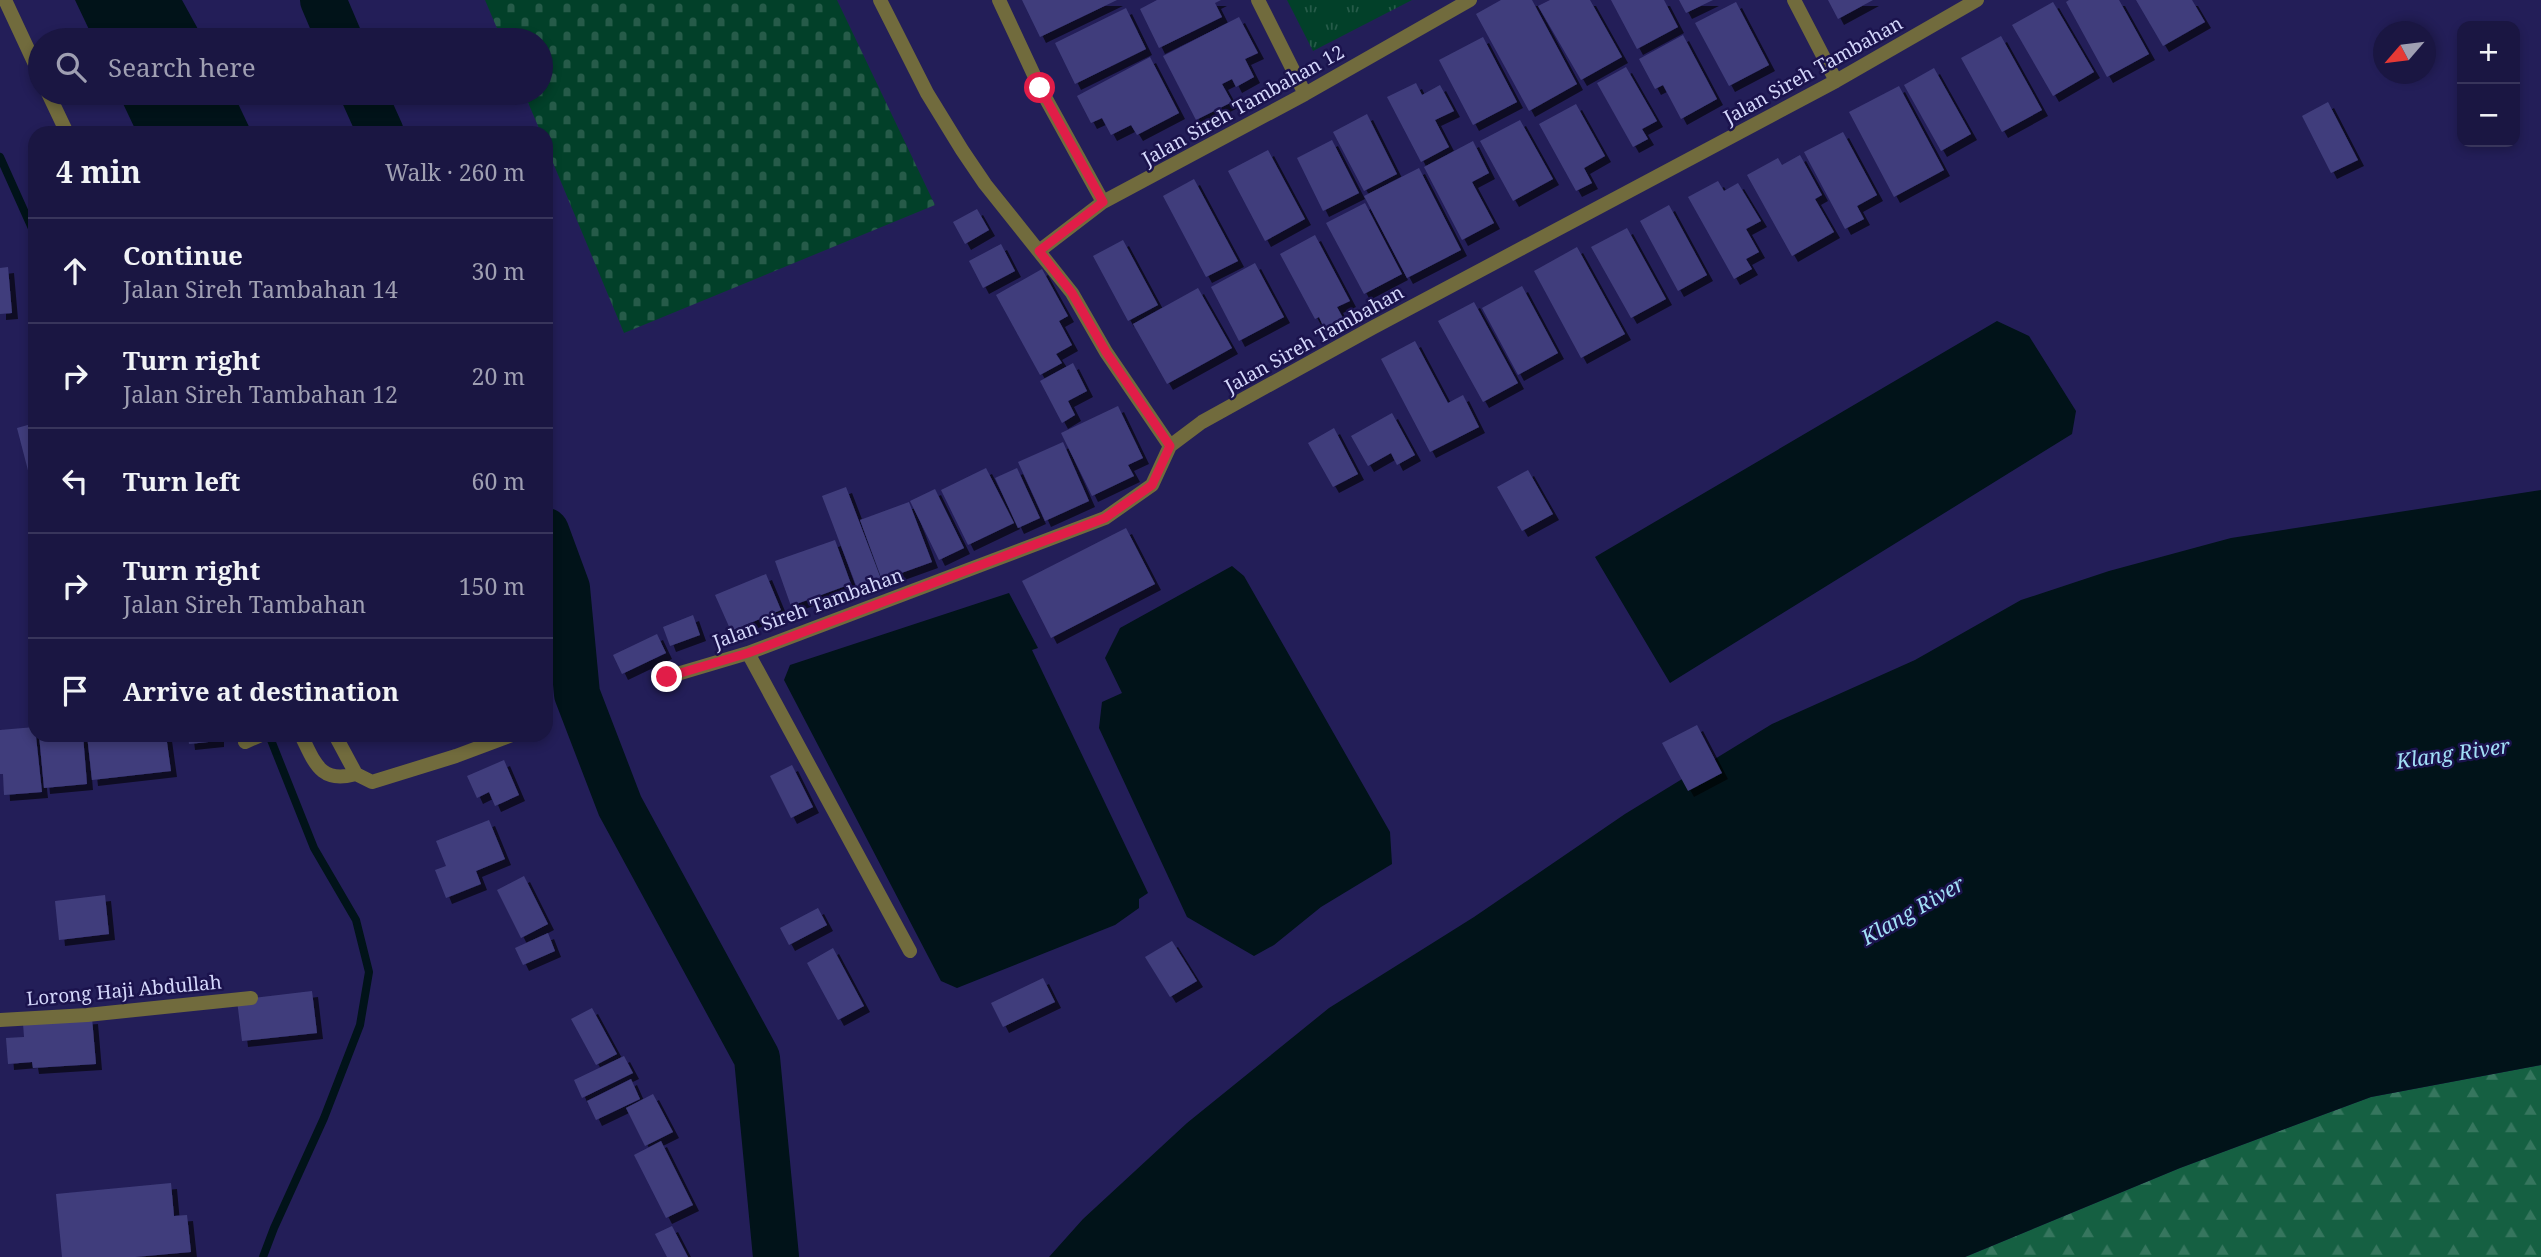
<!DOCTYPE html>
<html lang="en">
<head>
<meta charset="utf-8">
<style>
	body { margin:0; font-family:"Noto Serif",serif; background:#27234d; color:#f1f3f6 }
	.controls { position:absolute; right:21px; top:21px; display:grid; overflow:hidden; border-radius:14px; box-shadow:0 4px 10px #0003 }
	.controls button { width:63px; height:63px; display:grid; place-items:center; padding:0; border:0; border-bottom:2px solid #38355b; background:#1a1642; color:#f1f3f6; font:35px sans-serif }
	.compass { position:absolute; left:2373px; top:21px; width:63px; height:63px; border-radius:50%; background:#1a1642; box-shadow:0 4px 10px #0003; rotate:242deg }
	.stop { position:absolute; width:21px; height:21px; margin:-16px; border:5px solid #e11d48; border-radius:50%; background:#fff }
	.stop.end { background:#e11d48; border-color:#fff; box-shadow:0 2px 7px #0008 }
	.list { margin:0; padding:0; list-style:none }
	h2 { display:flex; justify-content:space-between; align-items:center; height:91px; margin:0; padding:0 28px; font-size:30px }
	h2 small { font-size:23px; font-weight:400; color:#9f9fb2 }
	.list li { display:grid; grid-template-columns:46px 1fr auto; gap:21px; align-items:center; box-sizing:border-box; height:105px; padding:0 28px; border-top:2px solid #38355b }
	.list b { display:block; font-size:26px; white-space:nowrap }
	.list p { margin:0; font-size:23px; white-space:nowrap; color:#9f9fb2 }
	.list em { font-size:23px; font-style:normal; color:#9f9fb2 }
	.icon { flex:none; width:38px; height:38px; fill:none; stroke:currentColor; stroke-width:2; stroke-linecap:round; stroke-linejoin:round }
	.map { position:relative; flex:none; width:2541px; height:1257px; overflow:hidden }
	.search { position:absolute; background:#1a1642; box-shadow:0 4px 10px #0003; left:28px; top:28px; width:525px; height:77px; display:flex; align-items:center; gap:18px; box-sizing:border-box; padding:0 24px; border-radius:38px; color:#9f9fb2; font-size:26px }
	.panel { position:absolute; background:#1a1642; box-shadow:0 4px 10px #0003; left:28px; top:126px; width:525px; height:616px; border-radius:21px }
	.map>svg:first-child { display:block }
	.grass { fill:url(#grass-tufts) }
	.forest { fill:url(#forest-firs) }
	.cemetery { fill:url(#cemetery-stones) }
	.water { fill:#011319 }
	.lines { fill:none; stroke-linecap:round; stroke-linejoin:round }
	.stream { stroke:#011319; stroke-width:8 }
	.river { stroke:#011319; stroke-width:46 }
	.building { fill:#403e7c; filter:url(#shadow) }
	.minor { stroke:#716b3d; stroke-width:14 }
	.route { stroke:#e11d48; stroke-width:9 }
	.labels { text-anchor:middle; stroke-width:5; stroke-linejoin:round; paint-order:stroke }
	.street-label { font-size:19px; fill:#d4d7fb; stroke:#1b134d }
	.water-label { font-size:21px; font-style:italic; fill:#a1dff5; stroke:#1b134d }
</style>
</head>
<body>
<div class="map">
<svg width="2541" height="1257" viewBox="0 0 2541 1257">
	<defs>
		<pattern id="grass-tufts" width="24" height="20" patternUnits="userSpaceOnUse" patternTransform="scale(1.75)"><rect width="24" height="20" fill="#024029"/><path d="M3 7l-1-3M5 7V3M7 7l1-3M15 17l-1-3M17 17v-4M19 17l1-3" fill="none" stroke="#265b49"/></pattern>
		<pattern id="forest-firs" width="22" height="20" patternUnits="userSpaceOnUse" patternTransform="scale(1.75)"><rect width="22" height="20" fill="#156042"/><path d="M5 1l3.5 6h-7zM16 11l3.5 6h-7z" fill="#36765e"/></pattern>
		<pattern id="cemetery-stones" width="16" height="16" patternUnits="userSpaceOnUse" patternTransform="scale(1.75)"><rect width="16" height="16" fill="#024029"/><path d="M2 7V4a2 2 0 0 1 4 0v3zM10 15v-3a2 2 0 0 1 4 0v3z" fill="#265b49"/></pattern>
		<filter id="shadow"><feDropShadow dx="6" dy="6" stdDeviation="0" flood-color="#0009"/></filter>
	</defs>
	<rect width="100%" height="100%" fill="#231e58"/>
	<path class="grass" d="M 1287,0 L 1412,0 L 1313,51 Z"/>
	<path class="forest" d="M 2541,1065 L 2541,1257 L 1965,1257 L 2180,1168 L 2371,1097 Z"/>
	<path class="cemetery" d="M 485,0 L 837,0 L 935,205 L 624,333 L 546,146 L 546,133 L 541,133 L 524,93 L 541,93 L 541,40 L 502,40 Z"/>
	<path class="water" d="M 75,0 L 182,0 L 204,40 L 94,40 Z
		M 118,93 L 233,93 L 252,133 L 137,133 Z
		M 1997,321 L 2029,336 L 2076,411 L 2072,434 L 1670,683 L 1595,557 Z
		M 2541,490 L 2541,1065 L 2371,1097 L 2180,1168 L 1965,1257 L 1049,1257 L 1083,1219 L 1187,1123 L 1329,1008 L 1474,917 L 1625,814 L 1772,724 L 1915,660 L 2021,600 L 2109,571 L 2231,538 Z
		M 1232,566 L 1244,576 L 1390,832 L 1392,864 L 1321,907 L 1274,945 L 1254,956 L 1187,917 L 1099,728 L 1102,702 L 1122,693 L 1105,658 L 1120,628 Z
		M 1009,593 L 1038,648 L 1032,650 L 1148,893 L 1139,899 L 1139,908 L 1115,925 L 957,988 L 941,981 L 784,680 L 790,665 Z"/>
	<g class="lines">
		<path class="stream" d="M 0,157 L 35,235
			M 263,1257 L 274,1228 L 324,1118 L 360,1025 L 369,972 L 356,920 L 314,848 L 269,735"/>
		<path class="river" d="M 323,0 L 340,40
			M 363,93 L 381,133
			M 546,531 L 567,588 L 577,694 L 620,806 L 757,1058 L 776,1257"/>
	</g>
	<path class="building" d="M 1022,0 L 1117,0 L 1040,37 Z
		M 1157,0 L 1221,0 L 1215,3 L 1222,17 L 1159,48 L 1140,9 Z
		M 1501,0 L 1532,0 L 1577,84 L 1529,111 L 1476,14 Z
		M 1550,0 L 1590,0 L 1622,57 L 1581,80 L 1538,6 Z
		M 1611,0 L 1664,0 L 1678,27 L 1637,49 Z
		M 1679,0 L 1713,0 L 1686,13 Z
		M 1828,0 L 1873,0 L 1838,19 Z
		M 2069,0 L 2119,0 L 2149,54 L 2107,77 L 2066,2 Z
		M 2136,0 L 2192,0 L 2205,22 L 2163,46 Z
		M 1736,2 L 1769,65 L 1729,86 L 1695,23 Z
		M 2053,2 L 2094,72 L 2053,96 L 2012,25 Z
		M 1126,8 L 1146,49 L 1075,84 L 1055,43 Z
		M 1239,17 L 1258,53 L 1245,59 L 1254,77 L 1236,87 L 1232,79 L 1222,84 L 1232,102 L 1196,120 L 1163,56 Z
		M 1683,35 L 1717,99 L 1681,119 L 1663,85 L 1655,89 L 1639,59 Z
		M 2001,36 L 2042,110 L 2002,132 L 1961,58 Z
		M 1483,37 L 1517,102 L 1473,125 L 1439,60 Z
		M 1150,57 L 1179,113 L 1137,135 L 1131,125 L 1111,135 L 1102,118 L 1091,123 L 1077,96 Z
		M 1626,67 L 1657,121 L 1642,129 L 1648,139 L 1633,147 L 1597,83 Z
		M 1934,68 L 1971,134 L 1941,151 L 1904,85 Z
		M 1416,83 L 1422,95 L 1440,85 L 1454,111 L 1435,120 L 1449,147 L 1421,162 L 1387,97 Z
		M 1899,86 L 1944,170 L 1894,197 L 1849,112 Z
		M 2328,102 L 2358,160 L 2331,173 L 2302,116 Z
		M 1576,104 L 1605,156 L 1584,168 L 1592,183 L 1576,191 L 1539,124 Z
		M 1367,114 L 1397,174 L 1364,191 L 1333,132 Z
		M 1520,120 L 1553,179 L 1513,201 L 1480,141 Z
		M 1843,132 L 1877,195 L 1857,206 L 1864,219 L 1845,229 L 1804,152 Z
		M 1332,140 L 1359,193 L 1323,211 L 1297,158 Z
		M 1473,141 L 1489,173 L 1472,182 L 1494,223 L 1462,240 L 1424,167 Z
		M 1268,150 L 1305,219 L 1265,241 L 1228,171 Z
		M 1800,155 L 1822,195 L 1815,199 L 1834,232 L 1792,256 L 1747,175 L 1778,158 L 1782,165 Z
		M 1419,168 L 1461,250 L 1407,278 L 1364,196 Z
		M 1194,179 L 1238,261 L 1206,277 L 1163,196 Z
		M 1718,181 L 1724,191 L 1738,183 L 1761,221 L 1746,229 L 1759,252 L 1746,259 L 1752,269 L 1734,279 L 1688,197 Z
		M 1365,203 L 1402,274 L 1364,294 L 1326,223 Z
		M 1669,205 L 1707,275 L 1678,291 L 1640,221 Z
		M 977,209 L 989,230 L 965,244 L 953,222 Z
		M 1627,228 L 1666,299 L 1631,318 L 1591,247 Z
		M 1315,235 L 1350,301 L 1337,307 L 1343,318 L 1324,328 L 1319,317 L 1315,319 L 1280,254 Z
		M 1123,240 L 1158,305 L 1128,321 L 1093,256 Z
		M 1001,244 L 1015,271 L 983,288 L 969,261 Z
		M 1577,247 L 1625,334 L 1581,358 L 1534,271 Z
		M 1255,263 L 1284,317 L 1239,341 L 1211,287 Z
		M 8,267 L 12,313 L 0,314 L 0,268 Z
		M 1042,269 L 1068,316 L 1059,321 L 1072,345 L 1056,354 L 1062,363 L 1040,375 L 996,295 Z
		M 1522,286 L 1558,353 L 1518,375 L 1482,308 Z
		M 1198,288 L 1232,348 L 1167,384 L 1133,324 Z
		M 1474,302 L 1518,383 L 1483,402 L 1438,321 Z
		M 1415,341 L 1448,403 L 1463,395 L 1479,427 L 1430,452 L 1381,359 Z
		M 1073,363 L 1087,391 L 1068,401 L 1075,415 L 1062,423 L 1040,381 Z
		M 1118,406 L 1143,458 L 1128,465 L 1134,476 L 1092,496 L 1061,433 Z
		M 1392,413 L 1415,455 L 1397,465 L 1391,453 L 1368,466 L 1351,436 Z
		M 35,423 L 35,477 L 30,478 L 17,428 Z
		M 1334,428 L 1358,474 L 1333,487 L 1308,443 Z
		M 1063,442 L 1089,501 L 1045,521 L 1018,462 Z
		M 986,468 L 1014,523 L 968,545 L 941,490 Z
		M 1017,468 L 1040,518 L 1018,528 L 995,478 Z
		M 1528,470 L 1553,514 L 1522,531 L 1497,487 Z
		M 846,487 L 881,579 L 857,588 L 822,496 Z
		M 935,489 L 964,548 L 939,560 L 910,501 Z
		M 909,502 L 932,562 L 882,580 L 860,520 Z
		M 1126,528 L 1155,584 L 1051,638 L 1022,581 Z
		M 835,540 L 851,584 L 791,606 L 775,561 Z
		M 766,574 L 781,610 L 731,631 L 715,595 Z
		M 693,615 L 700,635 L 670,646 L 663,627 Z
		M 657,634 L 666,653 L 622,674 L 613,655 Z
		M 1697,725 L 1722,773 L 1688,791 L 1662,743 Z
		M 35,727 L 42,792 L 4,795 L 3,774 L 0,774 L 0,730 Z
		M 39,735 L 83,735 L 87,784 L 44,788 Z
		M 87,735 L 166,735 L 171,771 L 92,780 Z
		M 188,735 L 218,735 L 218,741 L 189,744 Z
		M 504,760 L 519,795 L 495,806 L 489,792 L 477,798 L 467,776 Z
		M 792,765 L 813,807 L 791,818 L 770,776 Z
		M 489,820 L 505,859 L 476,871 L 481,884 L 446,898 L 435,870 L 446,866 L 436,841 Z
		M 524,876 L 548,924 L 521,938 L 497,890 Z
		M 105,895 L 109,934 L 59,940 L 55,901 Z
		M 818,908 L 827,925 L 789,945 L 780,928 Z
		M 548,933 L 555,951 L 523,965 L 515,948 Z
		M 1172,941 L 1197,981 L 1170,997 L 1145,957 Z
		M 833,948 L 864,1006 L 838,1020 L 807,963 Z
		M 1043,978 L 1055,1002 L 1003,1027 L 991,1003 Z
		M 312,991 L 317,1033 L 242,1041 L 237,1000 Z
		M 592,1008 L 617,1054 L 596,1065 L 571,1019 Z
		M 92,1018 L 96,1064 L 33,1068 L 32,1062 L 8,1064 L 6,1038 L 24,1037 L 23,1023 Z
		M 624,1056 L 633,1073 L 582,1098 L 574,1080 Z
		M 631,1079 L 640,1099 L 596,1120 L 587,1101 Z
		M 653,1094 L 673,1132 L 645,1146 L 626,1108 Z
		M 661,1141 L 693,1205 L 666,1218 L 634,1155 Z
		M 171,1183 L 174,1216 L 187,1215 L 191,1252 L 135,1257 L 62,1257 L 56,1194 Z
		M 672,1226 L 688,1257 L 667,1257 L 655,1234 Z"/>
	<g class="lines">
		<path class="minor" d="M 5,0 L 40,75
			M 880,0 L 927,93 L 962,150 L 985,184 L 1072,293 L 1106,352 L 1170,446
			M 999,0 L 1040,88 L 1103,202
			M 1258,0 L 1305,94
			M 1794,0 L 1836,81
			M 48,93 L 67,133
			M 1039,251 L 1103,202 L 1305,94 L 1470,0
			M 748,653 L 910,951
			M 667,677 L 748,653 L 1105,518 L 1152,485 L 1170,446 L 1202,422 L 1372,328 L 1836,81 L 1977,0
			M 301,735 C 315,763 320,784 356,774
			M 335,735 L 356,774 L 372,782 L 456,756 L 512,735
			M 245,742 L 261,735
			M 0,1020 L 87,1015 L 251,998"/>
	</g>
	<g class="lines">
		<path class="route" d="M 667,677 L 748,653 L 1105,518 L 1152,485 L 1170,446 L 1106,352 L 1072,293 L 1039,251 L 1103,202 L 1040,88"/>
	</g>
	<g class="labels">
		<g class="street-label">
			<text transform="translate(1813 70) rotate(-29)" y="7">Jalan Sireh Tambahan</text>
			<text transform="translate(1243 105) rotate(-29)" y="7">Jalan Sireh Tambahan 12</text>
			<text transform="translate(1314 339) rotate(-29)" y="7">Jalan Sireh Tambahan</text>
			<text transform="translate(808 608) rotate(-20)" y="7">Jalan Sireh Tambahan</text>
			<text transform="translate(124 990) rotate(-5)" y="7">Lorong Haji Abdullah</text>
		</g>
		<g class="water-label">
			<text transform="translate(2453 754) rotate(-8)" y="7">Klang River</text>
			<text transform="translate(1913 911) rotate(-30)" y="7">Klang River</text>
		</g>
	</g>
</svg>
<div class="controls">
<button>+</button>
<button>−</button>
</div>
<svg class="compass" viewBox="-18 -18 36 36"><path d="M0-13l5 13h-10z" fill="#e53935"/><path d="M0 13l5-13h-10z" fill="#9f9fb2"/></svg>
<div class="stop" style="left:1040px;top:88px"></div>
<div class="stop end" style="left:667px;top:677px"></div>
<div class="search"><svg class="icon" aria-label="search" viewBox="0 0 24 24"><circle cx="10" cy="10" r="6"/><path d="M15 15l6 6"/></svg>Search here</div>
<section class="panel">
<h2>4 min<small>Walk · 260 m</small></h2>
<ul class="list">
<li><svg class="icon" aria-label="ahead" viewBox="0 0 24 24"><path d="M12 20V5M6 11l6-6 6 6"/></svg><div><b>Continue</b><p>Jalan Sireh Tambahan 14</p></div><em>30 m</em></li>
<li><svg class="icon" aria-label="right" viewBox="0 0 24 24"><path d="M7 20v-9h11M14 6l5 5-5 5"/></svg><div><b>Turn right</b><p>Jalan Sireh Tambahan 12</p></div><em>20 m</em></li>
<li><svg class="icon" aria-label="left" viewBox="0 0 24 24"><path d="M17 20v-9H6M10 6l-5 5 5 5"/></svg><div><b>Turn left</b></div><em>60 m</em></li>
<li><svg class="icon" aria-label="right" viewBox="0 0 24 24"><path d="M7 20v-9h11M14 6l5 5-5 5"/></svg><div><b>Turn right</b><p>Jalan Sireh Tambahan</p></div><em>150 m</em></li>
<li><svg class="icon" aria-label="arrive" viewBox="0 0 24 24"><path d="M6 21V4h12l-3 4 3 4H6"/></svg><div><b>Arrive at destination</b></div></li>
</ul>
</section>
</div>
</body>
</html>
